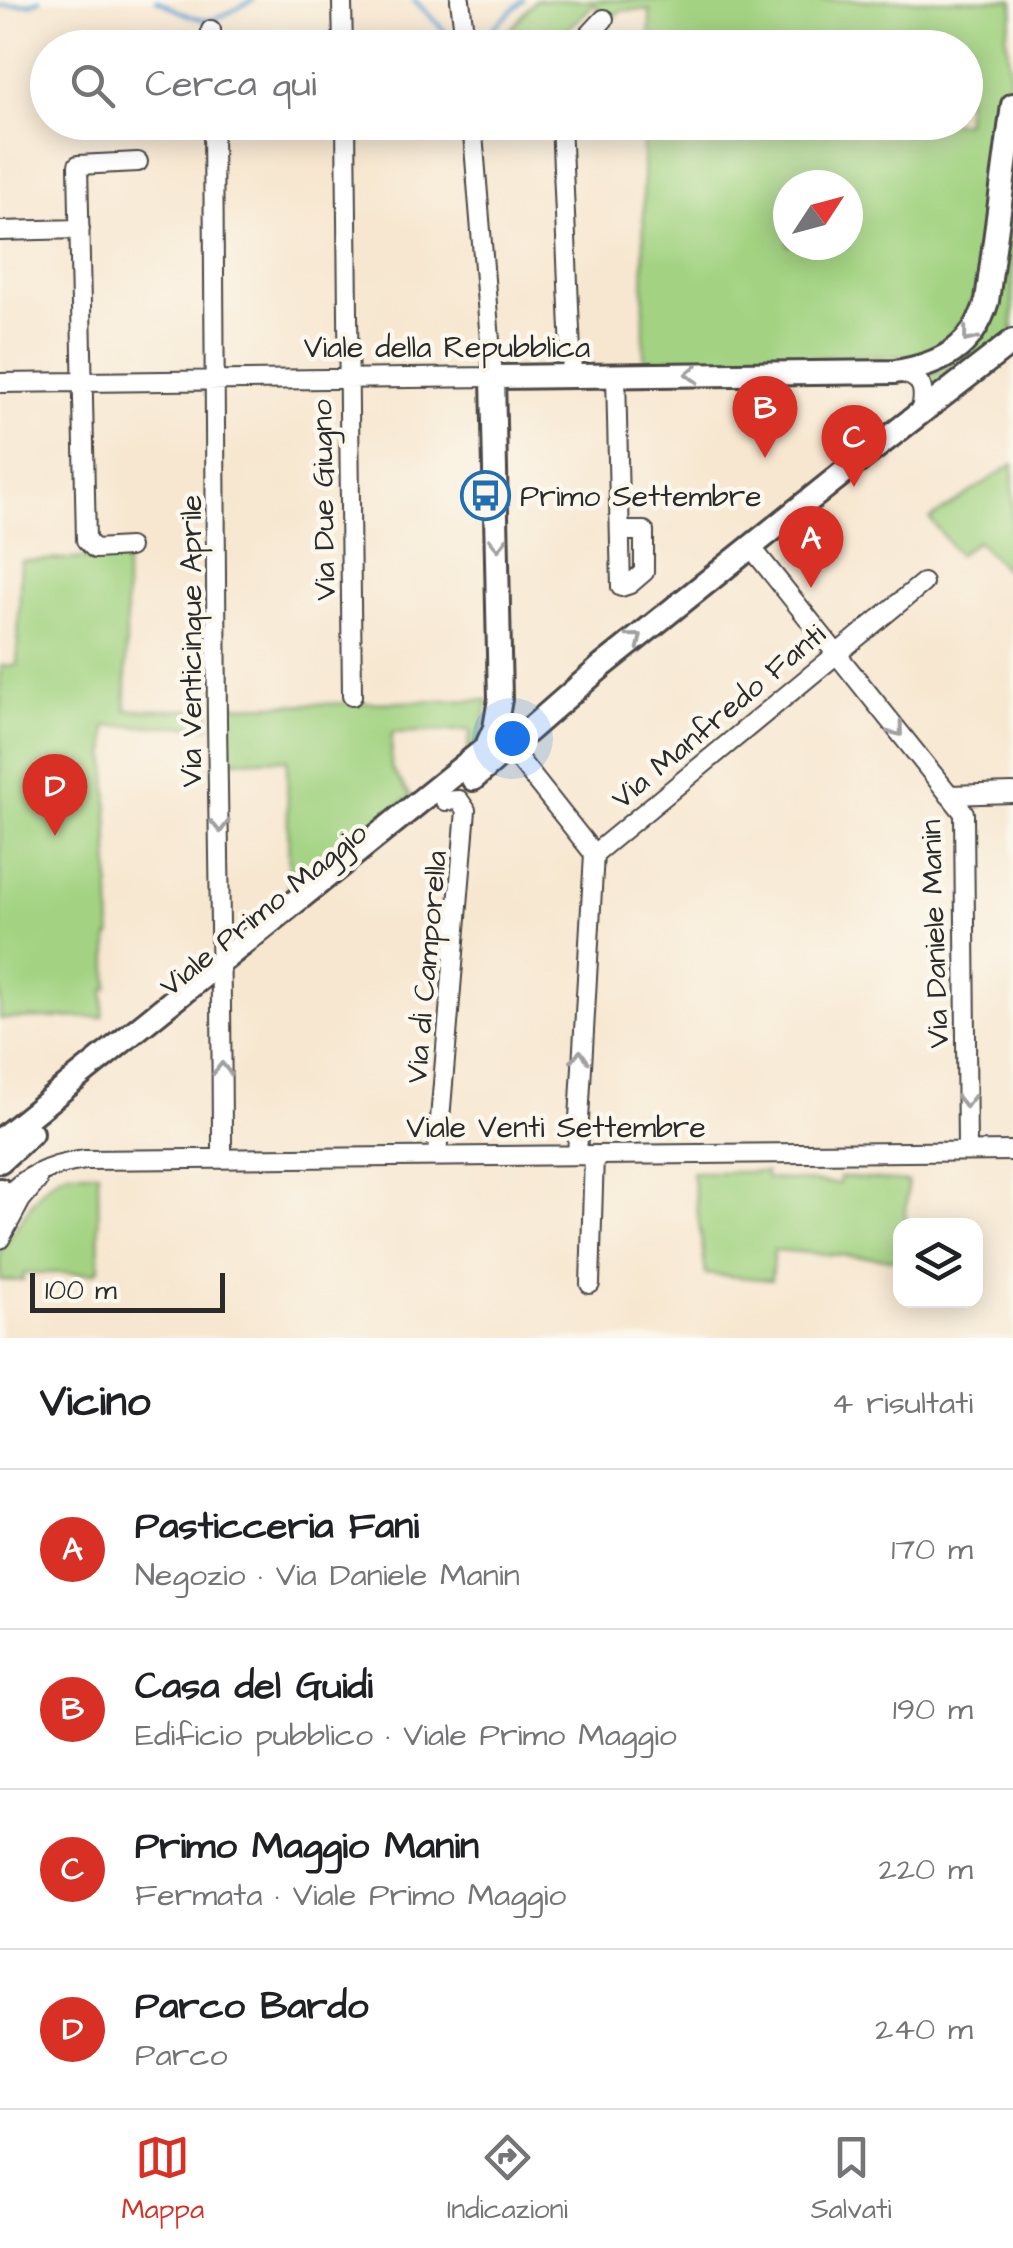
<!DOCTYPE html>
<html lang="it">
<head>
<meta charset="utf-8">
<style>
	body { margin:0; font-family:"Architects Daughter",sans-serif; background:#f6f6f6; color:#202124 }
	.controls { position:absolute; right:30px; bottom:30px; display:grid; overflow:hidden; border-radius:20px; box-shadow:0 5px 25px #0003 }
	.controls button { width:90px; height:90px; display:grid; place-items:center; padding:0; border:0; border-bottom:2px solid #e0e0e0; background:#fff; color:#202124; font:50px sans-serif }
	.compass { position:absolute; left:773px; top:170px; width:90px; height:90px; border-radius:50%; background:#fff; box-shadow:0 5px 25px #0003; rotate:54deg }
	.scale { position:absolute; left:30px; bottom:25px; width:195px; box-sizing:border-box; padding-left:10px; border:5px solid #2b2b2b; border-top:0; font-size:28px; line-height:35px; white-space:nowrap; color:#2b2b2b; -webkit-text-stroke:8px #fbf7ec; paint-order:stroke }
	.you { position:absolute; left:512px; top:738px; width:35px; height:35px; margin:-25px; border:8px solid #fff; border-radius:50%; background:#1a73e8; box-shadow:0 0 0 15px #1a73e833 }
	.badge { display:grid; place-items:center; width:65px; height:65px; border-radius:50%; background:#d93025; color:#fff; font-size:32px; font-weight:700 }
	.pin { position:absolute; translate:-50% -82px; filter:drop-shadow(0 2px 5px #0008) }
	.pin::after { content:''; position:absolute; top:52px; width:35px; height:30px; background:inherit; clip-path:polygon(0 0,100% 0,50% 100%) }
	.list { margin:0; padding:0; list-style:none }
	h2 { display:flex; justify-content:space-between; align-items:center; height:130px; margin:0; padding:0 40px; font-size:42px }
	h2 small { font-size:32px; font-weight:400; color:#757577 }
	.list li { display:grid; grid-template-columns:65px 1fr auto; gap:30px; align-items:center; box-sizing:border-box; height:160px; padding:0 40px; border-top:2px solid #e0e0e0 }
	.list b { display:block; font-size:38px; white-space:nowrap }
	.list p { margin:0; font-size:32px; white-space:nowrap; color:#757577 }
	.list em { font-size:32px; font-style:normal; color:#757577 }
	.icon { flex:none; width:55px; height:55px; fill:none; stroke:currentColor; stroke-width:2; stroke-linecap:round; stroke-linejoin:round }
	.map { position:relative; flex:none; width:1013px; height:1338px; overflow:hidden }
	.search { position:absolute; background:#fff; box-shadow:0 5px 25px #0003; left:30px; right:30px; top:30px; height:110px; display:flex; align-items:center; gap:25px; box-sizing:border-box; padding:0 35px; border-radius:55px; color:#757577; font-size:38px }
	.sheet { height:770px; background:#fff }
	nav { display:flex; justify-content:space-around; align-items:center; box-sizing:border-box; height:140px; border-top:2px solid #e0e0e0; background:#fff; font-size:28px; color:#757577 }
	nav a { display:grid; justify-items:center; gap:5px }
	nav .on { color:#d93025 }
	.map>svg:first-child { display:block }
	.green { fill:#a3d382; stroke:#677f56; stroke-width:2.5; fill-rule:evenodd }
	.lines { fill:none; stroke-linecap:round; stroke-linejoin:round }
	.stream { stroke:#5da4d3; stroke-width:4 }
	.minor-casing { stroke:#4a4744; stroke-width:22 }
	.major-casing { stroke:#4a4744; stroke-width:28 }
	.minor { stroke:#fff; stroke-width:18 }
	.major { stroke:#fff; stroke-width:22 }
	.oneway { stroke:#a0a0a0 }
	.labels { text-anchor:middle; stroke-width:9; stroke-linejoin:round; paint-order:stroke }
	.street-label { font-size:30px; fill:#2b2b2b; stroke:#fbf7ec }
	.poi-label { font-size:30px; fill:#2b2b2b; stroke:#fbf7ec; text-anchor:start }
</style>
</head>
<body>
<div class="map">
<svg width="1013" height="1338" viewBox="0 0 1013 1338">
	<rect width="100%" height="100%" fill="#fbf7ec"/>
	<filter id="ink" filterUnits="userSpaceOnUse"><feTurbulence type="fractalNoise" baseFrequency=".01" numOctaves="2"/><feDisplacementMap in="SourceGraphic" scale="20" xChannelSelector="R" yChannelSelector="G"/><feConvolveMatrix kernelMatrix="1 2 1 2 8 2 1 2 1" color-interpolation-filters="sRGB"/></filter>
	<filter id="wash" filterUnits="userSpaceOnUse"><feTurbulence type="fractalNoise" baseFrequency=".0048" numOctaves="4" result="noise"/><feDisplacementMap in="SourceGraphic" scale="40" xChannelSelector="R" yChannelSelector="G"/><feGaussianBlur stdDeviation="2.25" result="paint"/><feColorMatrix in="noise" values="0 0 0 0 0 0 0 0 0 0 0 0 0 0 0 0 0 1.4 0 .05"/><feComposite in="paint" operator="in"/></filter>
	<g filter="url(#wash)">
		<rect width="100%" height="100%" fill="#f7e7d0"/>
		<path class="green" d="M 535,0 L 1013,0 L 1013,12 L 1006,35 L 1010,71 L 999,126 L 981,280 L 978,280 C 969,316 956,341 921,356 L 644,360 L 643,123 L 966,122 L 966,48 L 650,47 L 650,10 L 621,10 L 609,21 L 594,4 L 549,47 L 533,47 L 531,36 L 521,47 L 495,48 ZM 788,185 L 848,185 L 848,245 L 788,245 Z
			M 1013,166 L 1013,334 L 929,400 L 926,376 L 940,372 L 967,354 Z
			M 1013,464 L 1013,577 L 977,541 L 958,555 L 930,519 Z
			M 126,557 L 126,710 L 209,710 L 209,726 L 106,726 L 111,936 L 108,937 L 108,988 L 104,989 L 103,1017 L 0,1019 L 0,666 L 17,665 L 21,561 Z
			M 488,700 L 480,739 L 467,753 L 471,730 L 392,733 L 391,768 L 411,796 L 289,894 L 287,759 L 229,761 L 226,706 Z
			M 67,1172 L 98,1172 L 99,1269 L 94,1273 L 24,1273 L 23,1281 L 0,1280 L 0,1250 C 24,1222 32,1188 67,1172 Z
			M 692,1172 L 766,1172 L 766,1178 L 839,1184 L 840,1177 L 908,1182 L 905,1225 L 900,1226 L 900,1260 L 774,1250 L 771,1280 L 706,1274 Z"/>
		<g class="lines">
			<path class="stream" d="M 156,0 C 207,24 202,28 253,0
				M 414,0 L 448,34 L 457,36
				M 0,6 L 30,4 L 40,0
				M 471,40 L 478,42 L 523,0"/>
		</g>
	</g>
	<g filter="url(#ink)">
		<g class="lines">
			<defs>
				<path id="minor" d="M 460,0 L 466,48
					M 342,3 L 343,48
					M 211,30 L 211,48
					M 577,48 L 604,19
					M 213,122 C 216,322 215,521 217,720 C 219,866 222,1012 222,1159
					M 346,122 L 352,696
					M 561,122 L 572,376
					M 0,231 L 80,229
					M 897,372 C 924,377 926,389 920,414
					M 616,376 L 621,587 L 630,584 L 644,572 L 644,531 L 620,531
					M 0,383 L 493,377 L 472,122
					M 129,547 L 95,549 L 86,540 L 78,165 L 138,162
					M 751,547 L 964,813 L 967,1151
					M 510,748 L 594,854 L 577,1155
					M 949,795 L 1013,793
					M 594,854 L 923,583
					M 437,1155 L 466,810 L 459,800 L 445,801
					M 1,1207 C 15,1177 55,1164 85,1160 L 1013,1151
					M 0,1239 L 21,1200 L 37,1181
					M 590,1284 L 594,1155"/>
				<path id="major" d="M 473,779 L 601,667 L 843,473 L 1013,341
					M 0,1140 L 486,748 L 495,728 L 500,699 L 493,377 L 895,372 C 941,365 973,348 987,301 L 1013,105
					M 0,1161 L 31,1133
					M 0,1190 L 0,1214"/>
			</defs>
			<use href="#minor" class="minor-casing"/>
			<use href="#major" class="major-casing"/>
			<use href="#minor" class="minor"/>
			<use href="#major" class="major"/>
		</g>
		<defs><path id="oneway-chevron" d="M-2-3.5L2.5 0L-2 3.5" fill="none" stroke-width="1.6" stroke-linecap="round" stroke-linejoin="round" transform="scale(2.5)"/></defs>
		<g class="oneway">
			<use href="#oneway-chevron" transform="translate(969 336) rotate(128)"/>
			<use href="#oneway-chevron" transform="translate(692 374) rotate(178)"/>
			<use href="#oneway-chevron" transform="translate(498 544) rotate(89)"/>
			<use href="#oneway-chevron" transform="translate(636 639) rotate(-39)"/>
			<use href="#oneway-chevron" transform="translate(897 730) rotate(51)"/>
			<use href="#oneway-chevron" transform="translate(220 826) rotate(89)"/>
			<use href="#oneway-chevron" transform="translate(580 1057) rotate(-87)"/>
			<use href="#oneway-chevron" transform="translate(222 1069) rotate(-90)"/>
			<use href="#oneway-chevron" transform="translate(966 1101) rotate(89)"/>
		</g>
	</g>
	<defs>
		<symbol id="bus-ring" viewBox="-11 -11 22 22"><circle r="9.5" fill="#fbf7ec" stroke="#1f6fb2" stroke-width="1.5"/><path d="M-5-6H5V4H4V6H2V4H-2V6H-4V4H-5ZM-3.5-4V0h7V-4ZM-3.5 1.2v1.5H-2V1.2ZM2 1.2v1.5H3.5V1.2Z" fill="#1f6fb2"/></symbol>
	</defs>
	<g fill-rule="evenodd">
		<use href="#bus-ring" x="458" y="468" width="55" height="55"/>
	</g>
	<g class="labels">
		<g class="street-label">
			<text x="447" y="357">Viale della Repubblica</text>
			<text transform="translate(323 500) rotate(-91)" y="10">Via Due Giugno</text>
			<text transform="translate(191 641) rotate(-90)" y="10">Via Venticinque Aprile</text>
			<text transform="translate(718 716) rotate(-40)" y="10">Via Manfredo Fanti</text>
			<text transform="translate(263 909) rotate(-39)" y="10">Viale Primo Maggio</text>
			<text transform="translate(934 934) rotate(-92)" y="10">Via Daniele Manin</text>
			<text transform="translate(426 967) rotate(-85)" y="10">Via di Camporella</text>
			<text x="556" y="1137">Viale Venti Settembre</text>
		</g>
		<g class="poi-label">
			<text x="520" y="506">Primo Settembre</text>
		</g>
	</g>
</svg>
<div class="controls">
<button><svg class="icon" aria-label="layers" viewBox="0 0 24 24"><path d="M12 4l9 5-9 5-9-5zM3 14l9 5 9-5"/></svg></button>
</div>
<svg class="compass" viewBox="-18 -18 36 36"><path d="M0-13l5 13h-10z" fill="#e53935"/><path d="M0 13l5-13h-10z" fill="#757577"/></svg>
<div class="scale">100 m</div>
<div class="you"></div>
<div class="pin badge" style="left:811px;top:588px">A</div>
<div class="pin badge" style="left:765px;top:458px">B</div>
<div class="pin badge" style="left:854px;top:487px">C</div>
<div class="pin badge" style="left:55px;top:836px">D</div>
<div class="search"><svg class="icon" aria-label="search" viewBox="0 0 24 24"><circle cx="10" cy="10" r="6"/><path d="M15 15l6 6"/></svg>Cerca qui</div>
</div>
<section class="sheet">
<h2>Vicino<small>4 risultati</small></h2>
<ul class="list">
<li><span class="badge">A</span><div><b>Pasticceria Fani</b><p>Negozio · Via Daniele Manin</p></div><em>170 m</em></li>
<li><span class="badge">B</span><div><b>Casa del Guidi</b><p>Edificio pubblico · Viale Primo Maggio</p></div><em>190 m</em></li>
<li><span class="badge">C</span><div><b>Primo Maggio Manin</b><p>Fermata · Viale Primo Maggio</p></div><em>220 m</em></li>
<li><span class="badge">D</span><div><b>Parco Bardo</b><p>Parco</p></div><em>240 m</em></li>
</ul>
</section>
<nav>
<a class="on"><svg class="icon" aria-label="map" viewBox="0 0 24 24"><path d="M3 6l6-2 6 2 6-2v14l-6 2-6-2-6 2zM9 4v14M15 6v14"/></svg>Mappa</a>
<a><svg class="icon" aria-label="directions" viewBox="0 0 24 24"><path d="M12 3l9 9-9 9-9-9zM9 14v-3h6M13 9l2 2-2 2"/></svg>Indicazioni</a>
<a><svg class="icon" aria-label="saved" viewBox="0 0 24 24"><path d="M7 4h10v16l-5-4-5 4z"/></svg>Salvati</a>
</nav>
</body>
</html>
